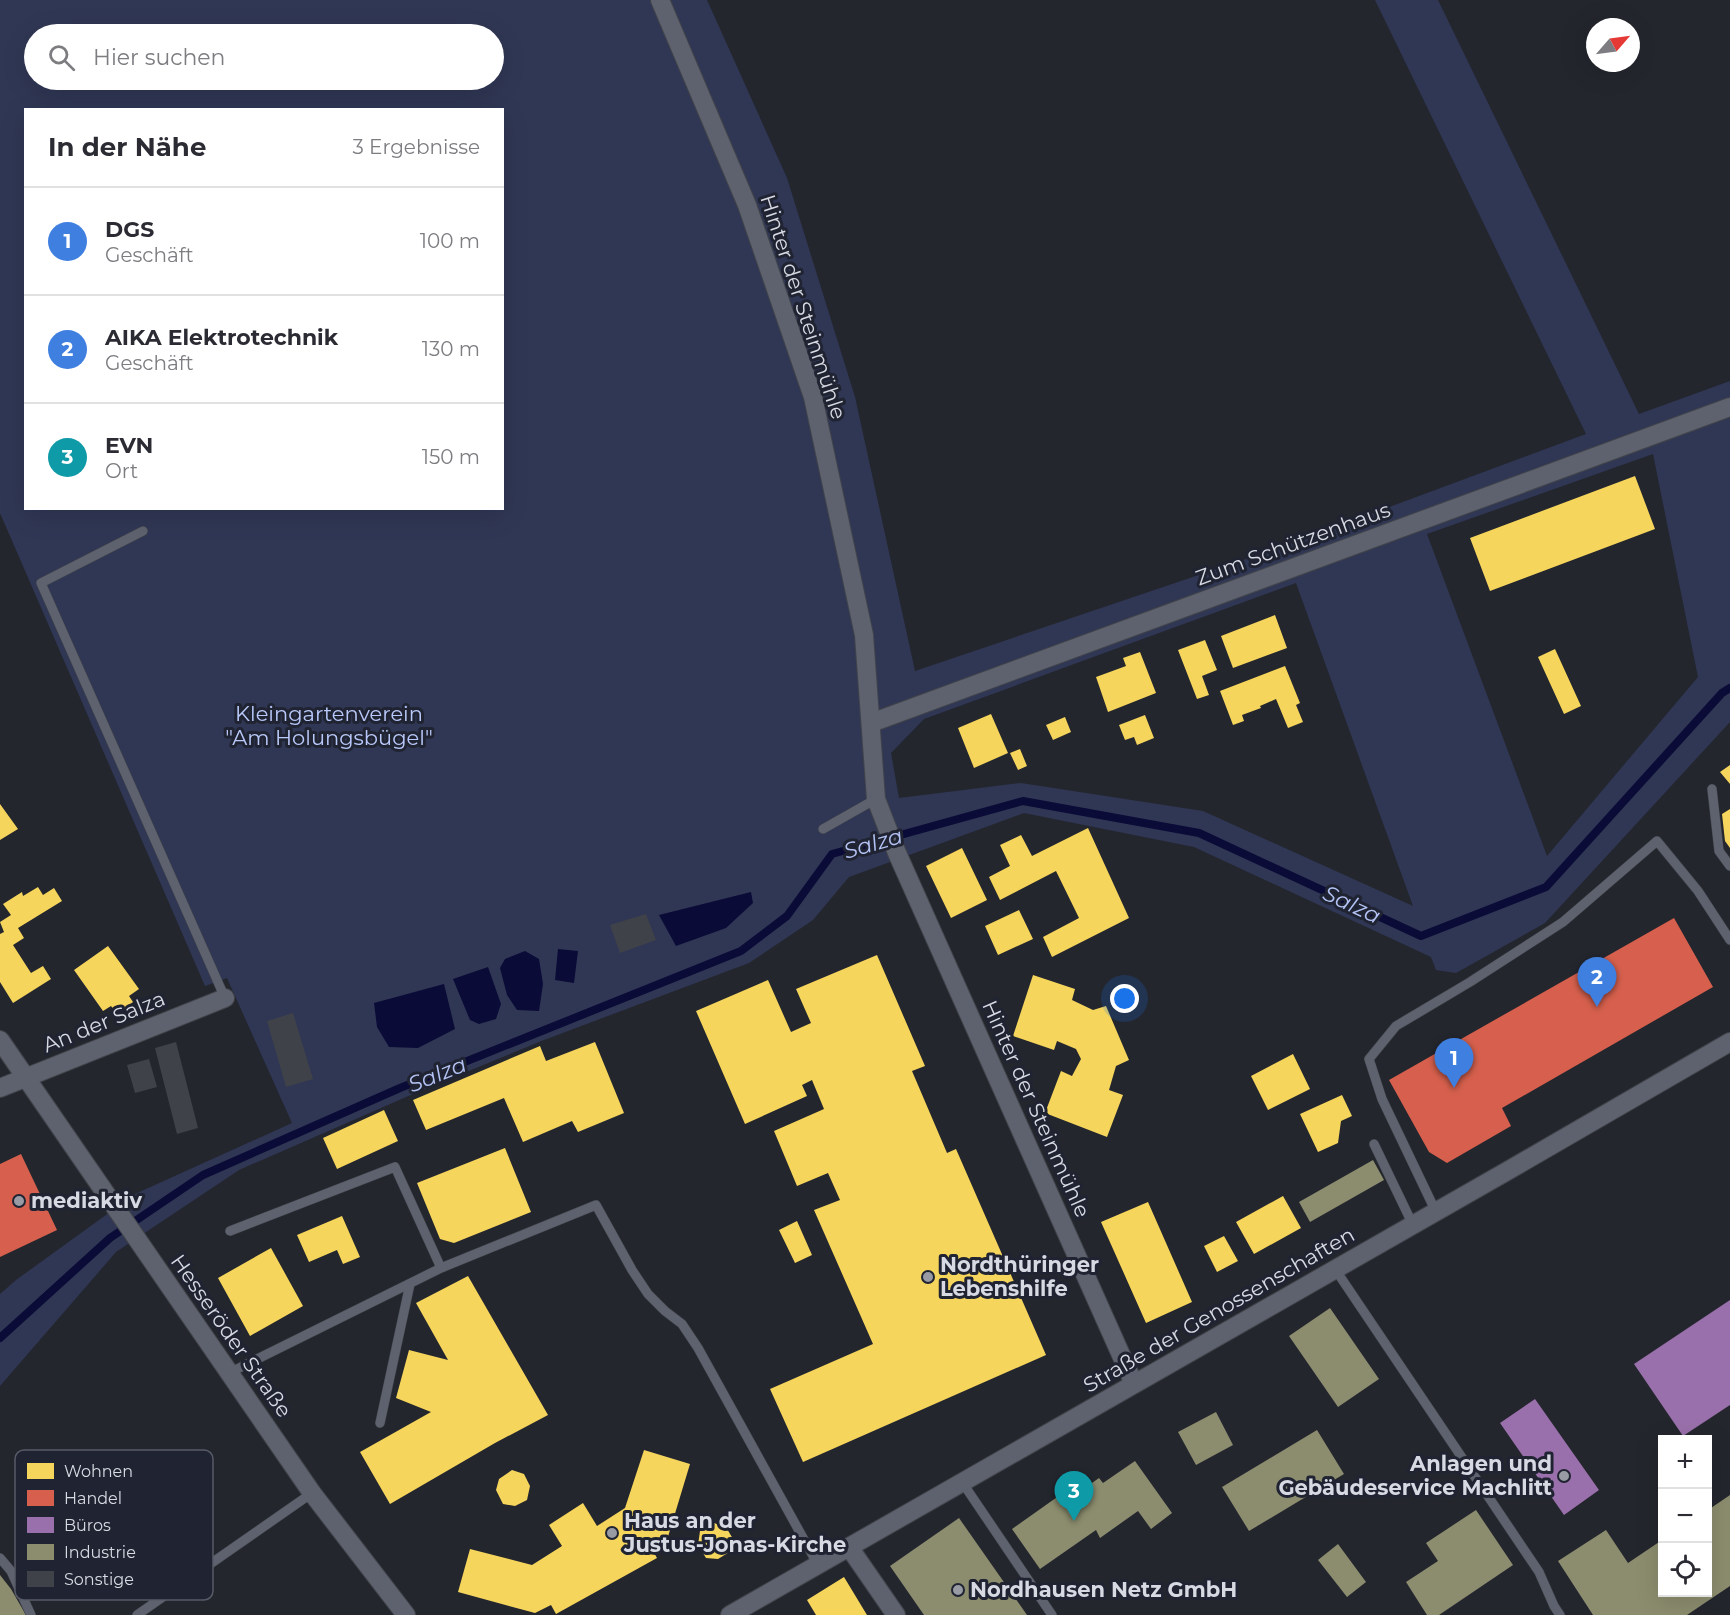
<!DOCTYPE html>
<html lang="de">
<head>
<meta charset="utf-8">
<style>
	body { margin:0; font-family:Montserrat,sans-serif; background:#f2f2f3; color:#2b2b33 }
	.controls { position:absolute; right:18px; bottom:18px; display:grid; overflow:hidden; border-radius:0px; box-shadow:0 6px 24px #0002 }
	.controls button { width:54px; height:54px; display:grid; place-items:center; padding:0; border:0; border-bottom:2px solid #e1e1e2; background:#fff; color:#2b2b33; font:30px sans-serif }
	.compass { position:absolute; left:1586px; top:18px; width:54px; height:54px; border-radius:50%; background:#fff; box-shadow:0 6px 24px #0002; rotate:62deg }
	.you { position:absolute; left:1125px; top:999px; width:21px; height:21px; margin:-15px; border:4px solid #fff; border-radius:50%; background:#1a73e8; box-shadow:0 0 0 9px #1a73e833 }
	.badge { display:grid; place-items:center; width:39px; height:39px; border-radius:50%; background:#5c5d66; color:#fff; font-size:20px; font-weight:700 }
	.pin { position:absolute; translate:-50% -50px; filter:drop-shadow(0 2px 3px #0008) }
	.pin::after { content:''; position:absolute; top:32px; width:21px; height:18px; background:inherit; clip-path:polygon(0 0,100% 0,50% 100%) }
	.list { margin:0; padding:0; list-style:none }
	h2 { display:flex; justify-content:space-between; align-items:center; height:78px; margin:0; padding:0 24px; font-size:26px }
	h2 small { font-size:20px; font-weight:400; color:#7c7c81 }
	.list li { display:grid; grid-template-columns:39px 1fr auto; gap:18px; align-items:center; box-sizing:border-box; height:108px; padding:0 24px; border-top:2px solid #e1e1e2 }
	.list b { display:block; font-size:22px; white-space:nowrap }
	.list p { margin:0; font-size:20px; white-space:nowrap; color:#7c7c81 }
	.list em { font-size:20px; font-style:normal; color:#7c7c81 }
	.icon { flex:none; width:33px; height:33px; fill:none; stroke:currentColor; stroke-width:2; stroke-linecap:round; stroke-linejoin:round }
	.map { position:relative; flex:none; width:1730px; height:1615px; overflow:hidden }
	.search { position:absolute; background:#fff; box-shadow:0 6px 24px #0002; left:24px; top:24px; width:480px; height:66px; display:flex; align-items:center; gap:15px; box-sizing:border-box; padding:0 21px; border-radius:33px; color:#7c7c81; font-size:22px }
	.panel { position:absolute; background:#fff; box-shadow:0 6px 24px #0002; left:24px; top:108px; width:480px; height:402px; border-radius:0px }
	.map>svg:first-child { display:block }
	.green { fill:#303754; fill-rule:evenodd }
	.water { fill:#0a0b37 }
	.homes { fill:#f6d55c }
	.shops { fill:#d6604d }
	.offices { fill:#9970ab }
	.industry { fill:#8c8c6e }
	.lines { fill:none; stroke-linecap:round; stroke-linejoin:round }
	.stream { stroke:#0a0b37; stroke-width:8 }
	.building { fill:#404249 }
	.lane-casing { stroke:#41444a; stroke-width:10 }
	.street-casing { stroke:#41444a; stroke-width:20 }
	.lane { stroke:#5e626e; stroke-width:9 }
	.street { stroke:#5e626e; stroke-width:18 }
	.poi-dot { fill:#989ba4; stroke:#202432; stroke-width:2 }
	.labels { text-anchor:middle; stroke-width:6; stroke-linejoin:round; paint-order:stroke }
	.street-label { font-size:21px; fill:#d7dae3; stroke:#202432 }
	.park-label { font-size:21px; fill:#bac9fb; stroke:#202432 }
	.poi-label { font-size:21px; font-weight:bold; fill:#d7dae3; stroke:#202432; text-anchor:start }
	.water-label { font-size:22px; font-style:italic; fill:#b4c3f5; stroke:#202432 }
	.key { fill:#202432; stroke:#575b67; stroke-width:1.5 }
	.key-label { font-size:16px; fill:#d7dae3 }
</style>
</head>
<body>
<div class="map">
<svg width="1730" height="1615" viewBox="0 0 1730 1615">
	<rect width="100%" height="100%" fill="#24262e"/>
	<path class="green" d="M 0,0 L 707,0 L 787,178 L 855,397 L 915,671 L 1279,548 L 1586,434 L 1375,0 L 1438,0 L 1639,414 L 1730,381 L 1730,722 L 1545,923 L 1456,973 L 1436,970 L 1431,957 L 1194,847 L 1024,813 L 849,877 L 813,920 L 749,963 L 544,1040 L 413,1094 L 239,1170 L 116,1252 L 0,1386 L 0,1294 L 16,1280 L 135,1194 L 292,1123 L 227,978 L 205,986 L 0,513 ZM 34,34 L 494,34 L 494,80 L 34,80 ZM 26,110 L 502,110 L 502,508 L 26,508 ZM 1653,454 L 1698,677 L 1547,856 L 1427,534 ZM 1296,583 L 1413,906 L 1203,811 L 1021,783 L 899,798 L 891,753 L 924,719 Z"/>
	<path class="water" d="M 751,892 L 753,903 L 726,928 L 676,946 L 659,915 Z
		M 558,949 L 578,951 L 574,983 L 555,980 Z
		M 525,951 L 539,959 L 543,984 L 539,1011 L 517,1010 L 507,995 L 500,968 L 505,959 Z
		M 488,967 L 501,1004 L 496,1019 L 479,1024 L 470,1020 L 453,979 Z
		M 444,984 L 455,1029 L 418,1048 L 389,1047 L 377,1027 L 374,1003 Z"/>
	<path class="homes" d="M 1635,476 L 1655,529 L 1490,591 L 1470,538 Z
		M 1275,615 L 1287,648 L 1233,668 L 1221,636 Z
		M 1205,640 L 1217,670 L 1202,676 L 1209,695 L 1197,699 L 1178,650 Z
		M 1555,649 L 1581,706 L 1564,714 L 1538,657 Z
		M 1140,652 L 1156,693 L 1108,712 L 1096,677 L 1126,666 L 1123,658 Z
		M 1285,666 L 1300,703 L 1296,705 L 1303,722 L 1288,728 L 1276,699 L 1260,706 L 1261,708 L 1242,715 L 1244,721 L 1233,725 L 1220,691 Z
		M 991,714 L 1008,753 L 974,768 L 958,728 Z
		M 1145,715 L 1154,738 L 1137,745 L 1134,737 L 1125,740 L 1119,725 Z
		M 1065,717 L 1071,732 L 1053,740 L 1046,725 Z
		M 1020,749 L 1027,766 L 1018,770 L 1010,753 Z
		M 1730,765 L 1730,784 L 1720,772 Z
		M 0,804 L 18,829 L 0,840 Z
		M 1730,809 L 1730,848 L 1725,841 L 1722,814 Z
		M 1088,828 L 1129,918 L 1052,957 L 1043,937 L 1079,918 L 1056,871 L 1000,900 L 989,877 L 1010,866 L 1000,845 L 1021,835 L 1032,856 Z
		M 962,848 L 987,900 L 951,918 L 926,866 Z
		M 38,887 L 43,895 L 54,888 L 62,901 L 18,928 L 24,938 L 13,945 L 31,973 L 43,966 L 51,979 L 13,1003 L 0,982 L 0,934 L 4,932 L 0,922 L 11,915 L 3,904 L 22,892 L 23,896 Z
		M 1019,910 L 1033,939 L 998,955 L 985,926 Z
		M 108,946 L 139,989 L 129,996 L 133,1002 L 117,1014 L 111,1006 L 103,1011 L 74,970 Z
		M 877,955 L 925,1066 L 912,1071 L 947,1153 L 956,1149 L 1046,1355 L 803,1462 L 770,1389 L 873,1344 L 814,1210 L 840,1200 L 828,1173 L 797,1186 L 774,1131 L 824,1109 L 812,1080 L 802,1085 L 807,1096 L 745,1124 L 696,1011 L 768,980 L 791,1032 L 811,1023 L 796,989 Z
		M 1033,975 L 1075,989 L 1072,1000 L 1093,1010 L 1106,1006 L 1129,1060 L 1116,1066 L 1109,1090 L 1123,1095 L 1107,1137 L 1045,1113 L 1061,1071 L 1072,1076 L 1081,1059 L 1076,1049 L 1057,1041 L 1054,1050 L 1013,1036 Z
		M 595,1042 L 624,1113 L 578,1132 L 572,1121 L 523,1142 L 504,1098 L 426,1130 L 413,1100 L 540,1046 L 546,1061 Z
		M 1293,1054 L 1310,1089 L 1268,1110 L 1251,1076 Z
		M 1342,1095 L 1352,1116 L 1341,1121 L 1338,1143 L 1318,1152 L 1300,1114 Z
		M 384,1110 L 398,1141 L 337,1169 L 323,1138 Z
		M 505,1148 L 531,1212 L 454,1243 L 440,1239 L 417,1183 Z
		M 1283,1196 L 1301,1228 L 1254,1254 L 1236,1222 Z
		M 1148,1202 L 1192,1302 L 1146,1323 L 1101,1222 Z
		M 342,1216 L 360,1257 L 343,1264 L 337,1250 L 309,1262 L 297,1235 Z
		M 797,1221 L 812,1255 L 795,1263 L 779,1230 Z
		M 1224,1236 L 1238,1261 L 1217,1272 L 1204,1246 Z
		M 271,1248 L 303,1306 L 250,1336 L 218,1278 Z
		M 468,1276 L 548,1415 L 495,1443 L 390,1504 L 360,1452 L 431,1412 L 396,1398 L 409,1350 L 448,1360 L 416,1303 Z
		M 644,1450 L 690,1464 L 667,1540 L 652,1549 L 657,1558 L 556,1614 L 551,1605 L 535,1613 L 458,1592 L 470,1549 L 532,1565 L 562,1546 L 549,1525 L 583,1503 L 597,1526 L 625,1508 Z
		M 512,1470 L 524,1474 L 530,1486 L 527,1500 L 515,1506 L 503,1504 L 496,1490 L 499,1479 Z
		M 714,1523 L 726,1527 L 733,1539 L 731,1551 L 718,1559 L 706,1558 L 698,1545 L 700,1531 Z
		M 844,1577 L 867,1615 L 816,1615 L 807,1600 Z"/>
	<path class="shops" d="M 1674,918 L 1713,987 L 1502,1108 L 1511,1126 L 1447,1163 L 1429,1152 L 1389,1080 Z
		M 21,1154 L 57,1230 L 0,1257 L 0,1164 Z"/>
	<path class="offices" d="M 1730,1300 L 1730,1405 L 1683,1436 L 1634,1364 Z
		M 1535,1399 L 1599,1490 L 1564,1515 L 1500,1423 Z"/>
	<path class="industry" d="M 1373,1160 L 1384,1180 L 1310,1222 L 1299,1202 Z
		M 1330,1308 L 1379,1379 L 1338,1407 L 1289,1336 Z
		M 1216,1412 L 1233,1445 L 1196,1465 L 1178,1432 Z
		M 1317,1430 L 1344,1474 L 1249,1531 L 1222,1487 Z
		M 1135,1461 L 1172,1513 L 1151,1529 L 1138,1511 L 1100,1538 L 1096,1530 L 1040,1569 L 1012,1529 L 1077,1483 L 1082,1490 L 1099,1478 L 1103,1483 Z
		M 1730,1495 L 1730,1586 L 1687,1615 L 1593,1615 L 1558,1561 L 1606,1530 L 1628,1563 L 1662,1540 L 1662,1592 L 1708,1592 L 1708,1510 Z
		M 1476,1510 L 1513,1565 L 1439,1615 L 1427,1615 L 1406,1582 L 1438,1561 L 1426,1543 Z
		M 959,1518 L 1027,1615 L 924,1615 L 890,1566 Z
		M 1338,1544 L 1366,1582 L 1347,1597 L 1318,1560 Z
		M 0,1575 L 11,1589 L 26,1615 L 0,1615 Z"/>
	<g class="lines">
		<path class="stream" d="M 0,1338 L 110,1238 L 203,1175 L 400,1088 L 741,951 L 787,916 L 832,854 L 1023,801 L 1199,833 L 1421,936 L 1546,887 L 1722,693 L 1730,688"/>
	</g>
	<path class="building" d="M 646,914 L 656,940 L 620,953 L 610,925 Z
		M 293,1013 L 313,1079 L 286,1087 L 267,1021 Z
		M 176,1042 L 198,1128 L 177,1134 L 155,1048 Z
		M 149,1059 L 157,1087 L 135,1093 L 127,1065 Z"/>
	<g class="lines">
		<defs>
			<path id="lane" d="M 143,531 L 41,583 L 225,998
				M 1712,789 L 1719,851 L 1730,866
				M 823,829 L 876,799
				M 1374,1144 L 1413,1225
				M 1436,1212 L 1382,1099 L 1369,1059 L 1396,1026 L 1470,982 L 1563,922 L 1657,841 L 1698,891 L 1730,940
				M 230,1231 L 395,1167 L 441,1268 L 596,1205 L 632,1270 L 648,1294 L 665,1311 L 682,1324 L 698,1348 L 818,1565
				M 1335,1269 L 1539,1572 L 1554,1606 L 1560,1615
				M 229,1373 L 441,1268
				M 380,1423 L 410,1284
				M 962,1482 L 1052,1615
				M 0,1558 L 11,1571 L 31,1615
				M 137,1615 L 312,1493"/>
			<path id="street" d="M 660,0 L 747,205 L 813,397 L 864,635 L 876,799 L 897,853 L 1134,1384
				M 871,723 L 1730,407
				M 0,1040 L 312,1493 L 406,1615
				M 0,1088 L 225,998
				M 849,1547 L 896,1615
				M 730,1615 L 1509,1170 L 1730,1042"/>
		</defs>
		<use href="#lane" class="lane-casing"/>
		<use href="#street" class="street-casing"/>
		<use href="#lane" class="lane"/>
		<use href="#street" class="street"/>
	</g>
	<g class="poi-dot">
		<circle cx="19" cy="1201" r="6"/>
		<circle cx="928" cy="1277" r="6"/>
		<circle cx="1564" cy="1476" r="6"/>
		<circle cx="612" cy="1533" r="6"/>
		<circle cx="958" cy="1590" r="6"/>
	</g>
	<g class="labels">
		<g class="street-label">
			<text transform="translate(803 307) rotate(72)" y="7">Hinter der Steinmühle</text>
			<text transform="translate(1293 544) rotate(-20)" y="7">Zum Schützenhaus</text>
			<text transform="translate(104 1022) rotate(-22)" y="7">An der Salza</text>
			<text transform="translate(1036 1109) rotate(66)" y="7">Hinter der Steinmühle</text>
			<text transform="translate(1219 1310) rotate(-30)" y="7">Straße der Genossenschaften</text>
			<text transform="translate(231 1336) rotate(55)" y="7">Hesseröder Straße</text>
		</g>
		<g class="park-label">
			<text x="329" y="721">Kleingartenverein<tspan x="329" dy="24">"Am Holungsbügel"</tspan></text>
		</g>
		<g class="poi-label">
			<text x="31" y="1208">mediaktiv</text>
			<text x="940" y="1272">Nordthüringer<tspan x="940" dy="24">Lebenshilfe</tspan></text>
			<text x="1552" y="1471" text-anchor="end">Anlagen und<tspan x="1552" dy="24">Gebäudeservice Machlitt</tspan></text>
			<text x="624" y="1528">Haus an der<tspan x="624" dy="24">Justus-Jonas-Kirche</tspan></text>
			<text x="970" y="1597">Nordhausen Netz GmbH</text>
		</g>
		<g class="water-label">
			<text transform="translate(873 843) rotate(-16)" y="8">Salza</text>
			<text transform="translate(1352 904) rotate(25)" y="8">Salza</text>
			<text transform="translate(437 1074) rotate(-22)" y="8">Salza</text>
		</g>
	</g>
	<rect x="15" y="1450" width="198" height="150" rx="9" class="key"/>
	<rect x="27" y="1463" width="27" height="16" fill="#f6d55c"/>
	<rect x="27" y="1490" width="27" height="16" fill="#d6604d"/>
	<rect x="27" y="1517" width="27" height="16" fill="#9970ab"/>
	<rect x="27" y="1544" width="27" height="16" fill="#8c8c6e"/>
	<rect x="27" y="1571" width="27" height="16" fill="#404249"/>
	<g class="key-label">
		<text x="64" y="1477">Wohnen</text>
		<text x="64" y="1504">Handel</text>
		<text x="64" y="1531">Büros</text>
		<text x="64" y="1558">Industrie</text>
		<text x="64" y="1585">Sonstige</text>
	</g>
</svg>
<div class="controls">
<button>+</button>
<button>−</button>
<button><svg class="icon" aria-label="locate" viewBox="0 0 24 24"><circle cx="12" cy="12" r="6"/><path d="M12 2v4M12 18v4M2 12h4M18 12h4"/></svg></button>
</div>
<svg class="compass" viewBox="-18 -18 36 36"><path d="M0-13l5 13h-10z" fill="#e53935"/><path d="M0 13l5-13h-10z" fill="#7c7c81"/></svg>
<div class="you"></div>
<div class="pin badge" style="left:1454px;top:1088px;background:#3f7fe0">1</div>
<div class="pin badge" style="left:1597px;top:1007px;background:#3f7fe0">2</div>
<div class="pin badge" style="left:1074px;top:1521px;background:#0f9aa8">3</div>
<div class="search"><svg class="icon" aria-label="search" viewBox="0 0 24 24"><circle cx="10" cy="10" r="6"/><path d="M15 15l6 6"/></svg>Hier suchen</div>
<section class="panel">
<h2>In der Nähe<small>3 Ergebnisse</small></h2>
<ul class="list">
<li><span class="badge" style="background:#3f7fe0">1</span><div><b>DGS</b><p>Geschäft</p></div><em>100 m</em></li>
<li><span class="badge" style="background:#3f7fe0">2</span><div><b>AIKA Elektrotechnik</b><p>Geschäft</p></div><em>130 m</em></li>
<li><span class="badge" style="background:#0f9aa8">3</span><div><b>EVN</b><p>Ort</p></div><em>150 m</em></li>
</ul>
</section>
</div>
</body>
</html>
